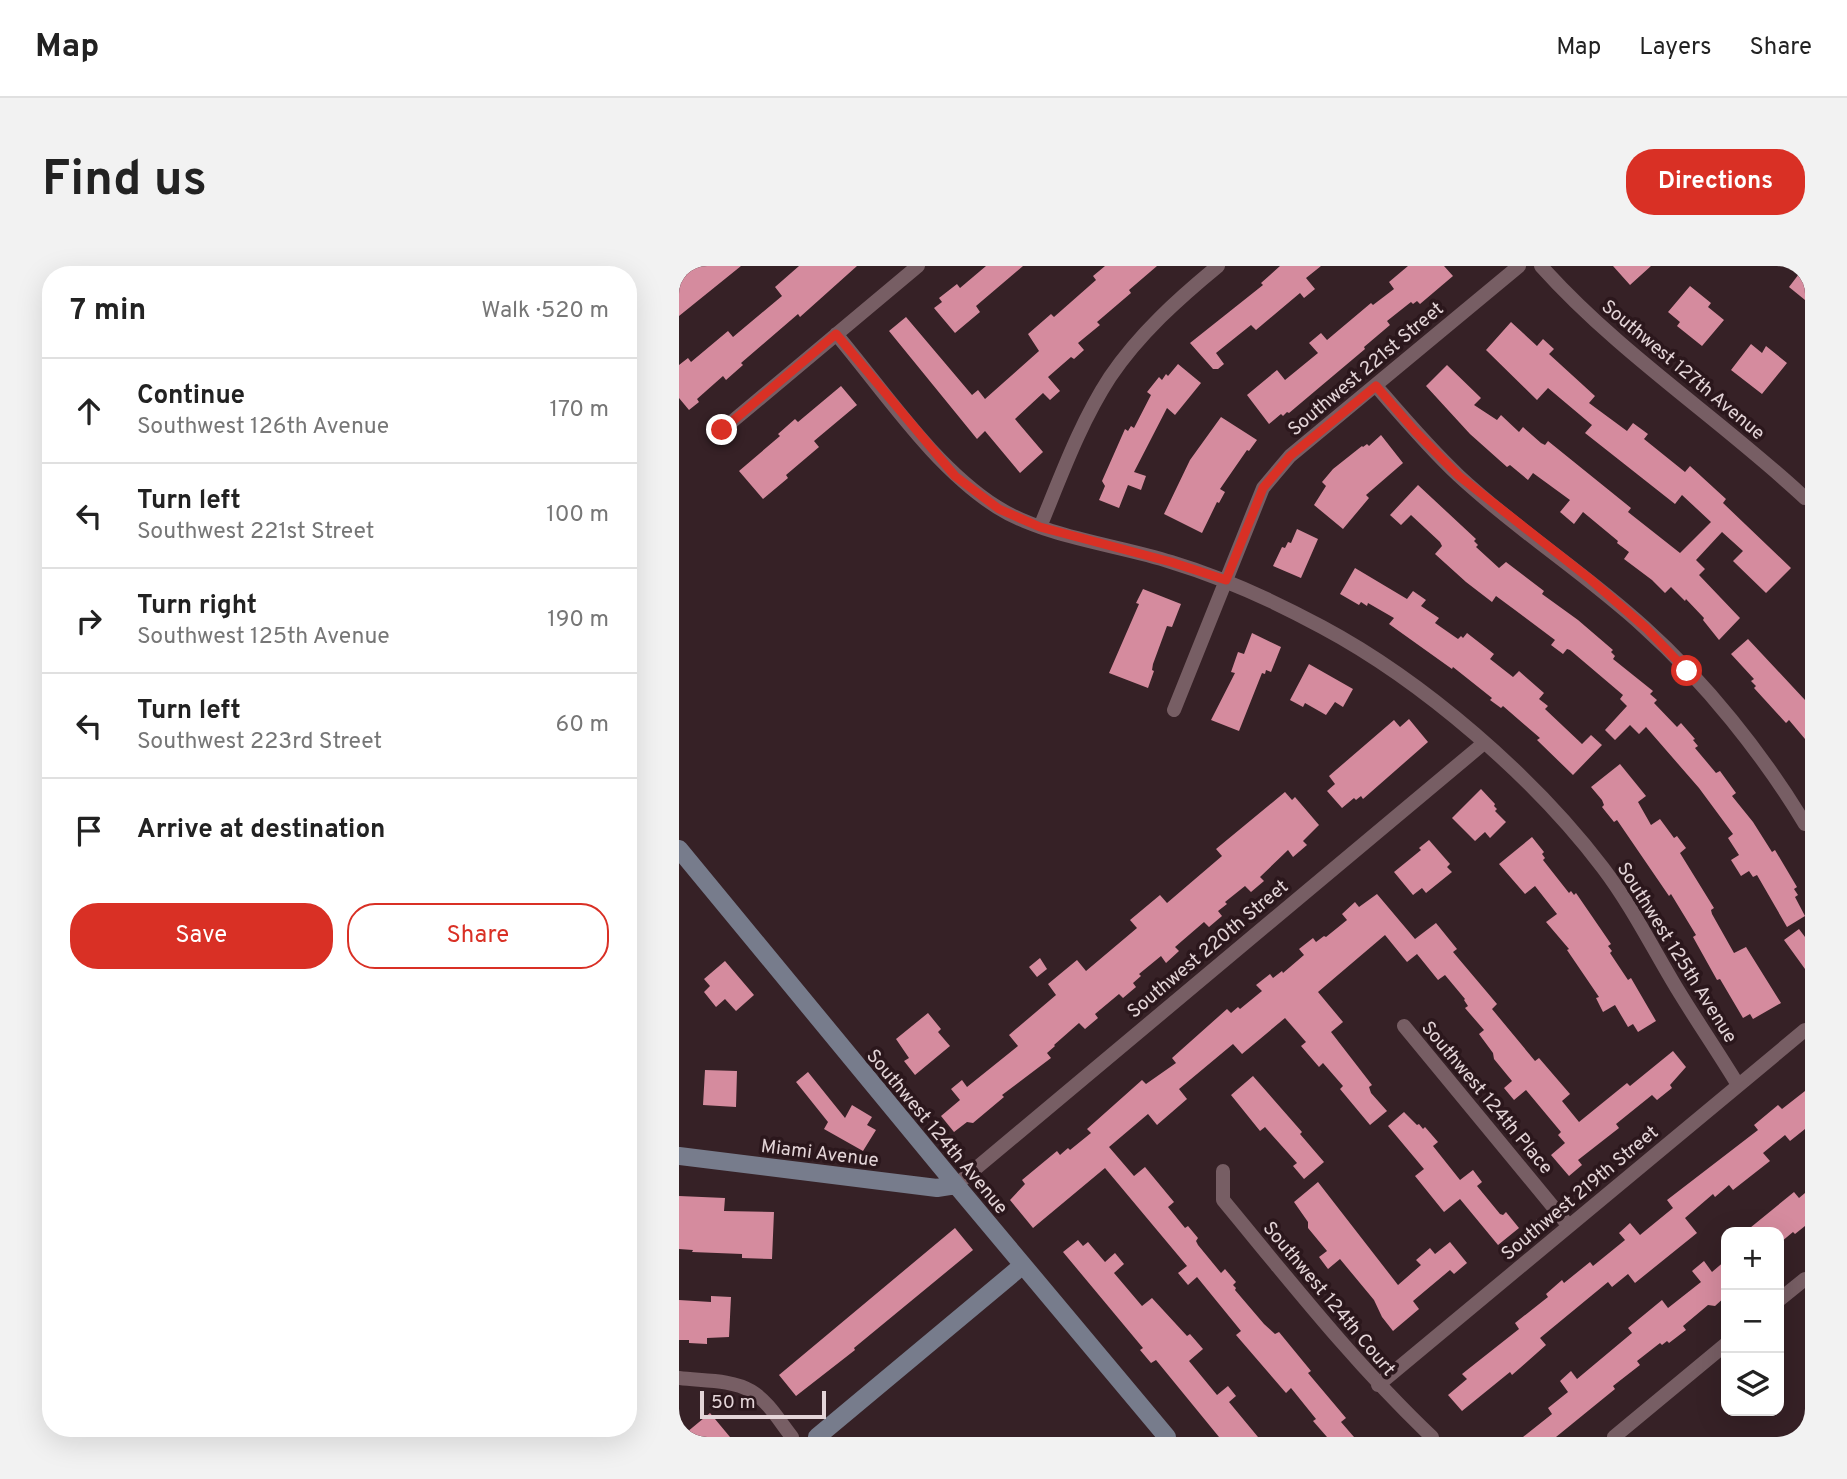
<!DOCTYPE html>
<html lang="en">
<head>
<meta charset="utf-8">
<style>
	body { margin:0; font-family:Overpass,sans-serif; background:#f2f2f2; color:#222 }
	.controls { position:absolute; right:21px; bottom:21px; display:grid; overflow:hidden; border-radius:14px; box-shadow:0 7px 28px #0002 }
	.controls button { width:63px; height:63px; display:grid; place-items:center; padding:0; border:0; border-bottom:2px solid #e0e0e0; background:#fff; color:#222; font:35px sans-serif }
	.scale { position:absolute; left:21px; bottom:18px; width:126px; box-sizing:border-box; padding-left:7px; border:4px solid #e4d5d8; border-top:0; font-size:19px; line-height:24px; white-space:nowrap; color:#e4d5d8; -webkit-text-stroke:5px #2b171c; paint-order:stroke }
	.stop { position:absolute; width:21px; height:21px; margin:-16px; border:5px solid #d93025; border-radius:50%; background:#fff }
	.stop.end { background:#d93025; border-color:#fff; box-shadow:0 2px 7px #0008 }
	.list { margin:0; padding:0; list-style:none }
	h2 { display:flex; justify-content:space-between; align-items:center; height:91px; margin:0; padding:0 28px; font-size:30px }
	h2 small { font-size:23px; font-weight:400; color:#767676 }
	.list li { display:grid; grid-template-columns:46px 1fr auto; gap:21px; align-items:center; box-sizing:border-box; height:105px; padding:0 28px; border-top:2px solid #e0e0e0 }
	.list b { display:block; font-size:26px; white-space:nowrap }
	.list p { margin:0; font-size:23px; white-space:nowrap; color:#767676 }
	.list em { font-size:23px; font-style:normal; color:#767676 }
	.actions { display:flex; gap:14px; padding:21px 28px }
	.actions a { flex:1; padding:16px 0; border:2px solid #d93025; border-radius:28px; text-align:center; font-size:24px; color:#d93025 }
	.actions .main { background:#d93025; color:#fff }
	.icon { flex:none; width:38px; height:38px; fill:none; stroke:currentColor; stroke-width:2; stroke-linecap:round; stroke-linejoin:round }
	.map { position:relative; flex:none; width:1126px; height:1171px; overflow:hidden; border-radius:28px }
	header { display:flex; align-items:center; gap:42px; box-sizing:border-box; height:98px; padding:0 35px; background:#fff; border-bottom:2px solid #e0e0e0 }
	header strong { font-size:33px }
	nav { display:flex; gap:38px; margin-inline-start:auto; font-size:24px }
	.intro { display:flex; align-items:center; justify-content:space-between; box-sizing:border-box; height:168px; padding:0 42px }
	h1 { margin:0; font-size:49px }
	.button { padding:18px 32px; border-radius:28px; background:#d93025; color:#fff; font-size:24px; font-weight:700 }
	main { display:flex; gap:42px; padding:0 42px }
	aside { flex:1; background:#fff; border-radius:28px; box-shadow:0 7px 28px #0002 }
	.map>svg:first-child { display:block }
	.building { fill:#d58b9e }
	.lines { fill:none; stroke-linecap:round; stroke-linejoin:round }
	.path { stroke:#766367; stroke-width:2.5; stroke-dasharray:5 3.5; stroke-linecap:butt }
	.street { stroke:#775e64; stroke-width:14 }
	.secondary { stroke:#777c8c; stroke-width:18 }
	.route { stroke:#d93025; stroke-width:9 }
	.labels { text-anchor:middle; stroke-width:7; stroke-linejoin:round; paint-order:stroke }
	.street-label { font-size:19px; fill:#e4d5d8; stroke:#2b171c }
</style>
</head>
<body>
<header>
<strong>Map</strong>
<nav><a>Map</a><a>Layers</a><a>Share</a></nav>
</header>
<div class="intro"><h1>Find us</h1><a class="button">Directions</a></div>
<main>
<aside>
<h2>7 min<small>Walk · 520 m</small></h2>
<ul class="list">
<li><svg class="icon" aria-label="ahead" viewBox="0 0 24 24"><path d="M12 20V5M6 11l6-6 6 6"/></svg><div><b>Continue</b><p>Southwest 126th Avenue</p></div><em>170 m</em></li>
<li><svg class="icon" aria-label="left" viewBox="0 0 24 24"><path d="M17 20v-9H6M10 6l-5 5 5 5"/></svg><div><b>Turn left</b><p>Southwest 221st Street</p></div><em>100 m</em></li>
<li><svg class="icon" aria-label="right" viewBox="0 0 24 24"><path d="M7 20v-9h11M14 6l5 5-5 5"/></svg><div><b>Turn right</b><p>Southwest 125th Avenue</p></div><em>190 m</em></li>
<li><svg class="icon" aria-label="left" viewBox="0 0 24 24"><path d="M17 20v-9H6M10 6l-5 5 5 5"/></svg><div><b>Turn left</b><p>Southwest 223rd Street</p></div><em>60 m</em></li>
<li><svg class="icon" aria-label="arrive" viewBox="0 0 24 24"><path d="M6 21V4h12l-3 4 3 4H6"/></svg><div><b>Arrive at destination</b></div></li>
</ul>
<div class="actions"><a class="main">Save</a><a>Share</a></div>
</aside>
<div class="map">
<svg width="1126" height="1171" viewBox="0 0 1126 1171">
	<rect width="100%" height="100%" fill="#362126"/>
	<path class="building" d="M 0,0 L 62,0 L 0,50 Z
		M 120,0 L 178,0 L 121,51 L 119,48 L 62,97 L 64,99 L 47,114 L 44,110 L 18,133 L 20,136 L 10,144 L 0,132 L 0,99 L 9,92 L 12,96 L 49,65 L 54,71 L 103,30 L 96,21 Z
		M 307,0 L 344,0 L 297,40 L 301,46 L 276,67 L 255,42 L 263,36 L 260,32 L 278,18 L 281,22 Z
		M 426,0 L 478,0 L 450,24 L 452,27 L 418,56 L 421,59 L 399,77 L 405,84 L 395,93 L 392,91 L 369,111 L 381,125 L 371,134 L 364,127 L 336,153 L 364,186 L 341,207 L 306,165 L 298,173 L 210,65 L 227,51 L 293,129 L 299,124 L 306,133 L 360,85 L 349,68 L 372,48 L 375,51 L 417,14 L 414,10 Z
		M 601,0 L 642,0 L 627,12 L 636,23 L 625,32 L 621,27 L 577,64 L 572,59 L 537,87 L 545,98 L 539,103 L 534,103 L 511,77 L 584,19 L 582,17 Z
		M 729,0 L 765,0 L 774,10 L 741,38 L 738,35 L 734,38 L 732,36 L 708,55 L 711,59 L 685,81 L 686,83 L 610,147 L 608,146 L 604,150 L 602,148 L 590,158 L 568,129 L 598,104 L 606,114 L 639,87 L 630,77 L 642,67 L 648,74 L 692,37 L 694,39 L 715,23 L 710,16 Z
		M 934,0 L 972,0 L 951,19 Z
		M 1126,0 L 1126,34 L 1110,21 Z
		M 1011,20 L 1032,37 L 1029,41 L 1045,54 L 1023,80 L 998,60 L 1001,56 L 989,46 Z
		M 832,56 L 858,80 L 864,73 L 875,83 L 870,88 L 916,130 L 910,137 L 948,165 L 954,157 L 969,168 L 965,173 L 1006,206 L 1011,200 L 1047,233 L 1044,237 L 1112,302 L 1087,327 L 1054,295 L 1064,285 L 1043,266 L 1017,294 L 1026,303 L 1020,309 L 1061,352 L 1040,374 L 1024,354 L 1025,352 L 1007,333 L 1006,335 L 992,321 L 986,327 L 973,314 L 945,293 L 950,286 L 938,277 L 939,275 L 904,246 L 895,258 L 881,246 L 891,234 L 854,207 L 849,214 L 831,199 L 828,201 L 791,168 L 747,120 L 768,99 L 802,132 L 795,139 L 818,154 L 822,149 L 840,166 L 844,161 L 862,177 L 866,179 L 869,175 L 952,242 L 949,246 L 1001,287 L 1032,256 L 1003,229 L 996,238 L 906,167 L 913,159 L 869,122 L 858,134 L 807,84 Z
		M 1072,78 L 1083,87 L 1087,80 L 1108,97 L 1083,128 L 1052,104 Z
		M 499,98 L 522,117 L 496,149 L 488,142 L 455,206 L 467,210 L 462,224 L 449,219 L 440,242 L 420,234 L 426,220 L 423,215 L 446,163 L 449,165 L 452,160 L 455,162 L 472,129 L 468,126 L 480,111 L 483,114 L 487,108 L 489,110 Z
		M 162,120 L 178,139 L 135,175 L 140,181 L 107,209 L 109,212 L 84,233 L 60,205 L 101,170 L 99,168 L 116,153 L 119,156 Z
		M 542,151 L 578,174 L 570,185 L 568,184 L 541,223 L 546,226 L 540,237 L 538,236 L 523,267 L 485,248 L 511,194 Z
		M 702,169 L 724,197 L 687,229 L 690,232 L 664,263 L 635,239 L 647,220 L 643,216 L 654,203 L 683,180 L 684,181 L 688,178 L 690,180 Z
		M 739,219 L 797,273 L 795,275 L 799,279 L 797,281 L 820,302 L 827,296 L 865,325 L 863,328 L 899,354 L 934,384 L 932,386 L 936,390 L 934,393 L 974,425 L 971,428 L 978,434 L 975,437 L 998,461 L 1002,457 L 1016,473 L 1014,474 L 1019,480 L 1016,482 L 1037,507 L 1041,505 L 1057,527 L 1053,530 L 1074,556 L 1093,586 L 1096,584 L 1118,621 L 1115,623 L 1119,629 L 1116,631 L 1126,650 L 1108,661 L 1078,609 L 1074,611 L 1070,605 L 1062,610 L 1052,594 L 1060,589 L 1049,572 L 1054,568 L 1020,522 L 967,461 L 960,468 L 951,459 L 936,474 L 926,464 L 948,440 L 941,433 L 944,429 L 891,384 L 888,383 L 884,388 L 872,379 L 876,374 L 836,344 L 817,330 L 813,336 L 787,316 L 756,288 L 763,280 L 761,276 L 732,249 L 722,259 L 711,249 Z
		M 618,263 L 639,273 L 622,312 L 594,300 L 603,281 L 606,282 L 609,276 L 612,277 Z
		M 676,302 L 728,333 L 734,325 L 747,334 L 742,340 L 760,352 L 756,357 L 779,373 L 782,370 L 784,372 L 788,367 L 815,388 L 811,393 L 834,411 L 840,405 L 865,427 L 860,433 L 869,440 L 866,443 L 903,478 L 912,469 L 923,479 L 894,509 L 858,474 L 861,472 L 824,440 L 822,442 L 811,434 L 813,432 L 774,401 L 773,403 L 710,358 L 715,352 L 689,337 L 688,340 L 682,336 L 680,339 L 661,328 Z
		M 464,323 L 502,338 L 493,361 L 488,360 L 474,398 L 473,404 L 475,405 L 469,422 L 430,407 L 460,338 L 457,337 Z
		M 573,367 L 602,381 L 592,406 L 587,404 L 586,408 L 583,407 L 560,465 L 532,454 L 556,407 L 552,406 L 559,386 L 565,388 Z
		M 1069,373 L 1126,434 L 1126,473 L 1110,454 L 1107,457 L 1075,422 L 1077,420 L 1072,415 L 1075,413 L 1052,388 Z
		M 630,398 L 674,423 L 664,441 L 656,436 L 647,449 L 626,437 L 624,441 L 611,434 Z
		M 730,453 L 749,476 L 684,533 L 682,530 L 677,534 L 675,532 L 663,542 L 648,525 L 656,518 L 650,510 L 715,454 L 721,461 Z
		M 941,498 L 967,530 L 959,536 L 972,559 L 981,553 L 995,572 L 998,570 L 1007,582 L 1001,587 L 1035,642 L 1032,644 L 1033,648 L 1055,687 L 1067,681 L 1102,737 L 1074,753 L 1071,748 L 1064,752 L 1041,713 L 1038,714 L 1014,671 L 1017,669 L 992,628 L 990,630 L 938,554 L 935,556 L 923,541 L 925,539 L 923,534 L 912,521 Z
		M 802,523 L 816,538 L 815,540 L 818,543 L 816,545 L 827,556 L 811,572 L 806,566 L 796,575 L 773,552 Z
		M 606,526 L 613,534 L 616,531 L 640,559 L 624,575 L 628,579 L 614,591 L 609,584 L 581,611 L 585,615 L 572,626 L 566,620 L 546,636 L 548,638 L 539,645 L 543,650 L 530,661 L 525,656 L 496,681 L 500,685 L 487,697 L 482,690 L 460,708 L 462,710 L 454,717 L 457,721 L 444,732 L 440,728 L 416,748 L 419,752 L 406,763 L 400,757 L 375,779 L 376,780 L 368,787 L 372,792 L 323,829 L 325,831 L 294,857 L 288,856 L 275,866 L 262,850 L 281,834 L 272,823 L 283,814 L 288,821 L 339,780 L 330,769 L 377,729 L 369,718 L 398,694 L 407,705 L 458,662 L 451,654 L 481,629 L 488,637 L 543,590 L 537,583 Z
		M 853,571 L 865,586 L 863,588 L 866,592 L 864,594 L 890,627 L 892,625 L 895,629 L 897,627 L 932,678 L 929,680 L 933,685 L 931,687 L 949,714 L 952,712 L 977,755 L 959,766 L 954,758 L 949,761 L 936,739 L 924,746 L 917,732 L 920,731 L 888,684 L 890,683 L 867,656 L 878,648 L 856,620 L 846,628 L 820,598 Z
		M 750,574 L 771,598 L 768,601 L 773,606 L 747,627 L 743,622 L 734,629 L 715,606 L 742,584 L 740,582 Z
		M 698,628 L 736,673 L 757,657 L 778,683 L 774,686 L 818,738 L 813,743 L 856,795 L 860,792 L 891,828 L 883,835 L 900,856 L 948,817 L 951,820 L 994,785 L 1007,801 L 991,819 L 993,822 L 978,834 L 973,829 L 937,858 L 940,862 L 899,894 L 903,899 L 890,910 L 872,889 L 886,877 L 879,869 L 882,866 L 847,824 L 835,834 L 825,822 L 833,815 L 815,793 L 814,787 L 800,768 L 805,764 L 786,742 L 789,740 L 785,734 L 786,733 L 766,709 L 759,714 L 738,688 L 728,696 L 706,669 L 639,726 L 664,756 L 652,766 L 693,819 L 690,821 L 692,827 L 708,845 L 691,859 L 661,823 L 664,820 L 644,797 L 640,801 L 622,780 L 627,776 L 606,752 L 563,788 L 554,778 L 500,823 L 508,833 L 478,859 L 469,848 L 430,881 L 455,910 L 466,901 L 495,936 L 489,941 L 506,962 L 509,960 L 519,972 L 517,975 L 519,979 L 542,1007 L 546,1003 L 557,1016 L 554,1019 L 557,1022 L 556,1024 L 585,1058 L 596,1068 L 600,1066 L 632,1105 L 629,1107 L 667,1152 L 662,1156 L 675,1171 L 648,1171 L 634,1155 L 637,1153 L 612,1122 L 607,1127 L 557,1069 L 562,1065 L 518,1011 L 509,1019 L 499,1007 L 508,1000 L 426,902 L 354,962 L 331,934 L 346,918 L 343,914 L 378,885 L 381,889 L 389,882 L 391,884 L 412,867 L 408,863 L 463,814 L 467,818 L 497,797 L 493,792 L 548,743 L 552,747 L 559,741 L 561,743 L 583,725 L 577,719 L 591,708 L 594,712 L 603,705 L 604,707 L 625,689 L 620,683 L 634,672 L 637,676 L 645,670 L 647,671 L 668,654 L 663,648 L 676,636 L 680,641 Z
		M 1120,663 L 1126,671 L 1126,703 L 1105,674 Z
		M 361,692 L 368,703 L 358,711 L 350,701 Z
		M 46,695 L 75,729 L 57,745 L 46,733 L 37,741 L 25,726 L 31,720 L 25,713 Z
		M 249,747 L 262,763 L 259,766 L 271,780 L 236,809 L 225,795 L 230,792 L 217,773 Z
		M 26,804 L 58,805 L 57,841 L 24,839 Z
		M 129,806 L 166,852 L 173,839 L 193,851 L 188,859 L 197,864 L 184,885 L 145,863 L 149,856 L 117,816 Z
		M 574,810 L 623,866 L 621,868 L 645,896 L 625,913 L 614,900 L 618,897 L 586,861 L 581,865 L 552,829 Z
		M 1126,825 L 1126,863 L 1111,875 L 1106,869 L 1084,887 L 1091,895 L 1054,924 L 1050,919 L 1036,931 L 1034,928 L 1006,952 L 1018,967 L 956,1017 L 949,1008 L 933,1021 L 929,1016 L 861,1072 L 867,1079 L 833,1109 L 831,1106 L 783,1145 L 769,1129 L 788,1113 L 783,1108 L 840,1063 L 836,1057 L 869,1031 L 867,1028 L 883,1014 L 885,1017 L 911,996 L 914,1000 L 946,974 L 940,967 L 951,957 L 961,969 L 994,942 L 988,934 L 1079,864 L 1075,859 L 1099,839 L 1103,843 Z
		M 725,846 L 738,859 L 740,858 L 744,863 L 746,861 L 759,876 L 754,880 L 781,914 L 794,904 L 803,916 L 798,920 L 821,948 L 824,949 L 827,946 L 840,962 L 819,979 L 781,933 L 765,946 L 736,910 L 745,903 L 709,860 Z
		M 639,916 L 719,1019 L 742,999 L 737,994 L 751,982 L 756,988 L 771,976 L 788,997 L 775,1008 L 771,1004 L 734,1035 L 740,1043 L 714,1065 L 703,1051 L 695,1034 L 661,993 L 649,1003 L 640,991 L 648,985 L 629,962 L 629,956 L 615,936 Z
		M 1115,926 L 1120,932 L 1126,927 L 1126,960 L 1116,968 L 1114,966 L 1102,976 L 1100,966 L 1066,966 Z
		M 0,930 L 46,932 L 45,945 L 95,946 L 93,993 L 63,992 L 63,988 L 13,986 L 14,984 L 0,983 Z
		M 276,962 L 294,984 L 175,1082 L 176,1084 L 117,1130 L 100,1109 Z
		M 399,974 L 404,980 L 409,976 L 426,996 L 436,987 L 445,998 L 435,1007 L 463,1040 L 473,1032 L 508,1070 L 511,1068 L 524,1083 L 510,1095 L 538,1129 L 549,1120 L 557,1130 L 550,1136 L 579,1171 L 540,1171 L 477,1094 L 472,1097 L 461,1084 L 464,1082 L 384,986 Z
		M 1047,994 L 1047,1030 L 1036,1040 L 1029,1039 L 1004,1060 L 1007,1064 L 990,1077 L 988,1075 L 983,1079 L 981,1077 L 958,1095 L 961,1099 L 934,1120 L 936,1123 L 877,1171 L 844,1171 L 873,1148 L 869,1142 L 889,1126 L 881,1115 L 892,1105 L 898,1113 L 953,1067 L 949,1062 L 983,1034 L 989,1042 L 1022,1016 L 1013,1005 L 1025,995 L 1033,1006 Z
		M 32,1030 L 52,1031 L 50,1071 L 28,1072 L 28,1078 L 10,1077 L 10,1074 L 0,1074 L 0,1034 L 32,1036 Z
		M 31,1147 L 51,1171 L 2,1171 Z"/>
	<g class="lines">
		<path class="path" d="M 890,935 L 893,927
			M 857,955 L 866,955"/>
		<path class="street" d="M 862,0 C 941,88 1040,152 1126,232
			M 157,68 C 206,126 255,201 318,241 C 365,271 439,279 492,296 C 545,312 595,335 643,361 C 744,415 855,511 924,602 C 952,639 973,681 997,721 C 1017,754 1039,786 1059,819
			M 697,120 C 723,150 750,182 780,210 C 838,264 906,307 965,361 C 1026,416 1083,487 1126,558
			M 43,164 L 239,0
			M 361,261 C 382,210 401,157 431,111 C 460,68 500,32 539,0
			M 495,444 L 584,222 L 611,190 L 840,0
			M 725,760 L 889,959
			M 544,905 L 544,934 C 611,1015 676,1098 753,1171
			M 277,919 L 805,477
			M 1100,1034 L 1126,1013
			M 0,1112 C 22,1115 52,1113 72,1125 C 89,1135 101,1156 113,1171
			M 699,1119 L 1126,764
			M 935,1171 L 1047,1078"/>
		<path class="secondary" d="M 0,583 L 277,919 L 488,1171
			M 0,890 L 258,922 L 277,919
			M 138,1171 L 344,999"/>
	</g>
	<g class="lines">
		<path class="route" d="M 43,164 L 157,68 L 276,210 L 320,243 L 361,261 L 492,296 L 547,314 L 584,222 L 611,190 L 697,120 L 736,165 L 780,210 L 911,313 L 967,362 L 1008,405"/>
	</g>
	<g class="labels">
		<g class="street-label">
			<text transform="translate(686 102) rotate(-40)" y="7">Southwest 221st Street</text>
			<text transform="translate(1005 103) rotate(40)" y="7">Southwest 127th Avenue</text>
			<text transform="translate(528 682) rotate(-40)" y="7">Southwest 220th Street</text>
			<text transform="translate(999 686) rotate(58)" y="7">Southwest 125th Avenue</text>
			<text transform="translate(809 831) rotate(50)" y="7">Southwest 124th Place</text>
			<text transform="translate(259 865) rotate(50)" y="7">Southwest 124th Avenue</text>
			<text transform="translate(141 886) rotate(7)" y="7">Miami Avenue</text>
			<text transform="translate(900 926) rotate(-40)" y="7">Southwest 219th Street</text>
			<text transform="translate(651 1032) rotate(50)" y="7">Southwest 124th Court</text>
		</g>
	</g>
</svg>
<div class="controls">
<button>+</button>
<button>−</button>
<button><svg class="icon" aria-label="layers" viewBox="0 0 24 24"><path d="M12 4l9 5-9 5-9-5zM3 14l9 5 9-5"/></svg></button>
</div>
<div class="scale">50 m</div>
<div class="stop" style="left:1008px;top:405px"></div>
<div class="stop end" style="left:43px;top:164px"></div>
</div>
</main>
</body>
</html>
